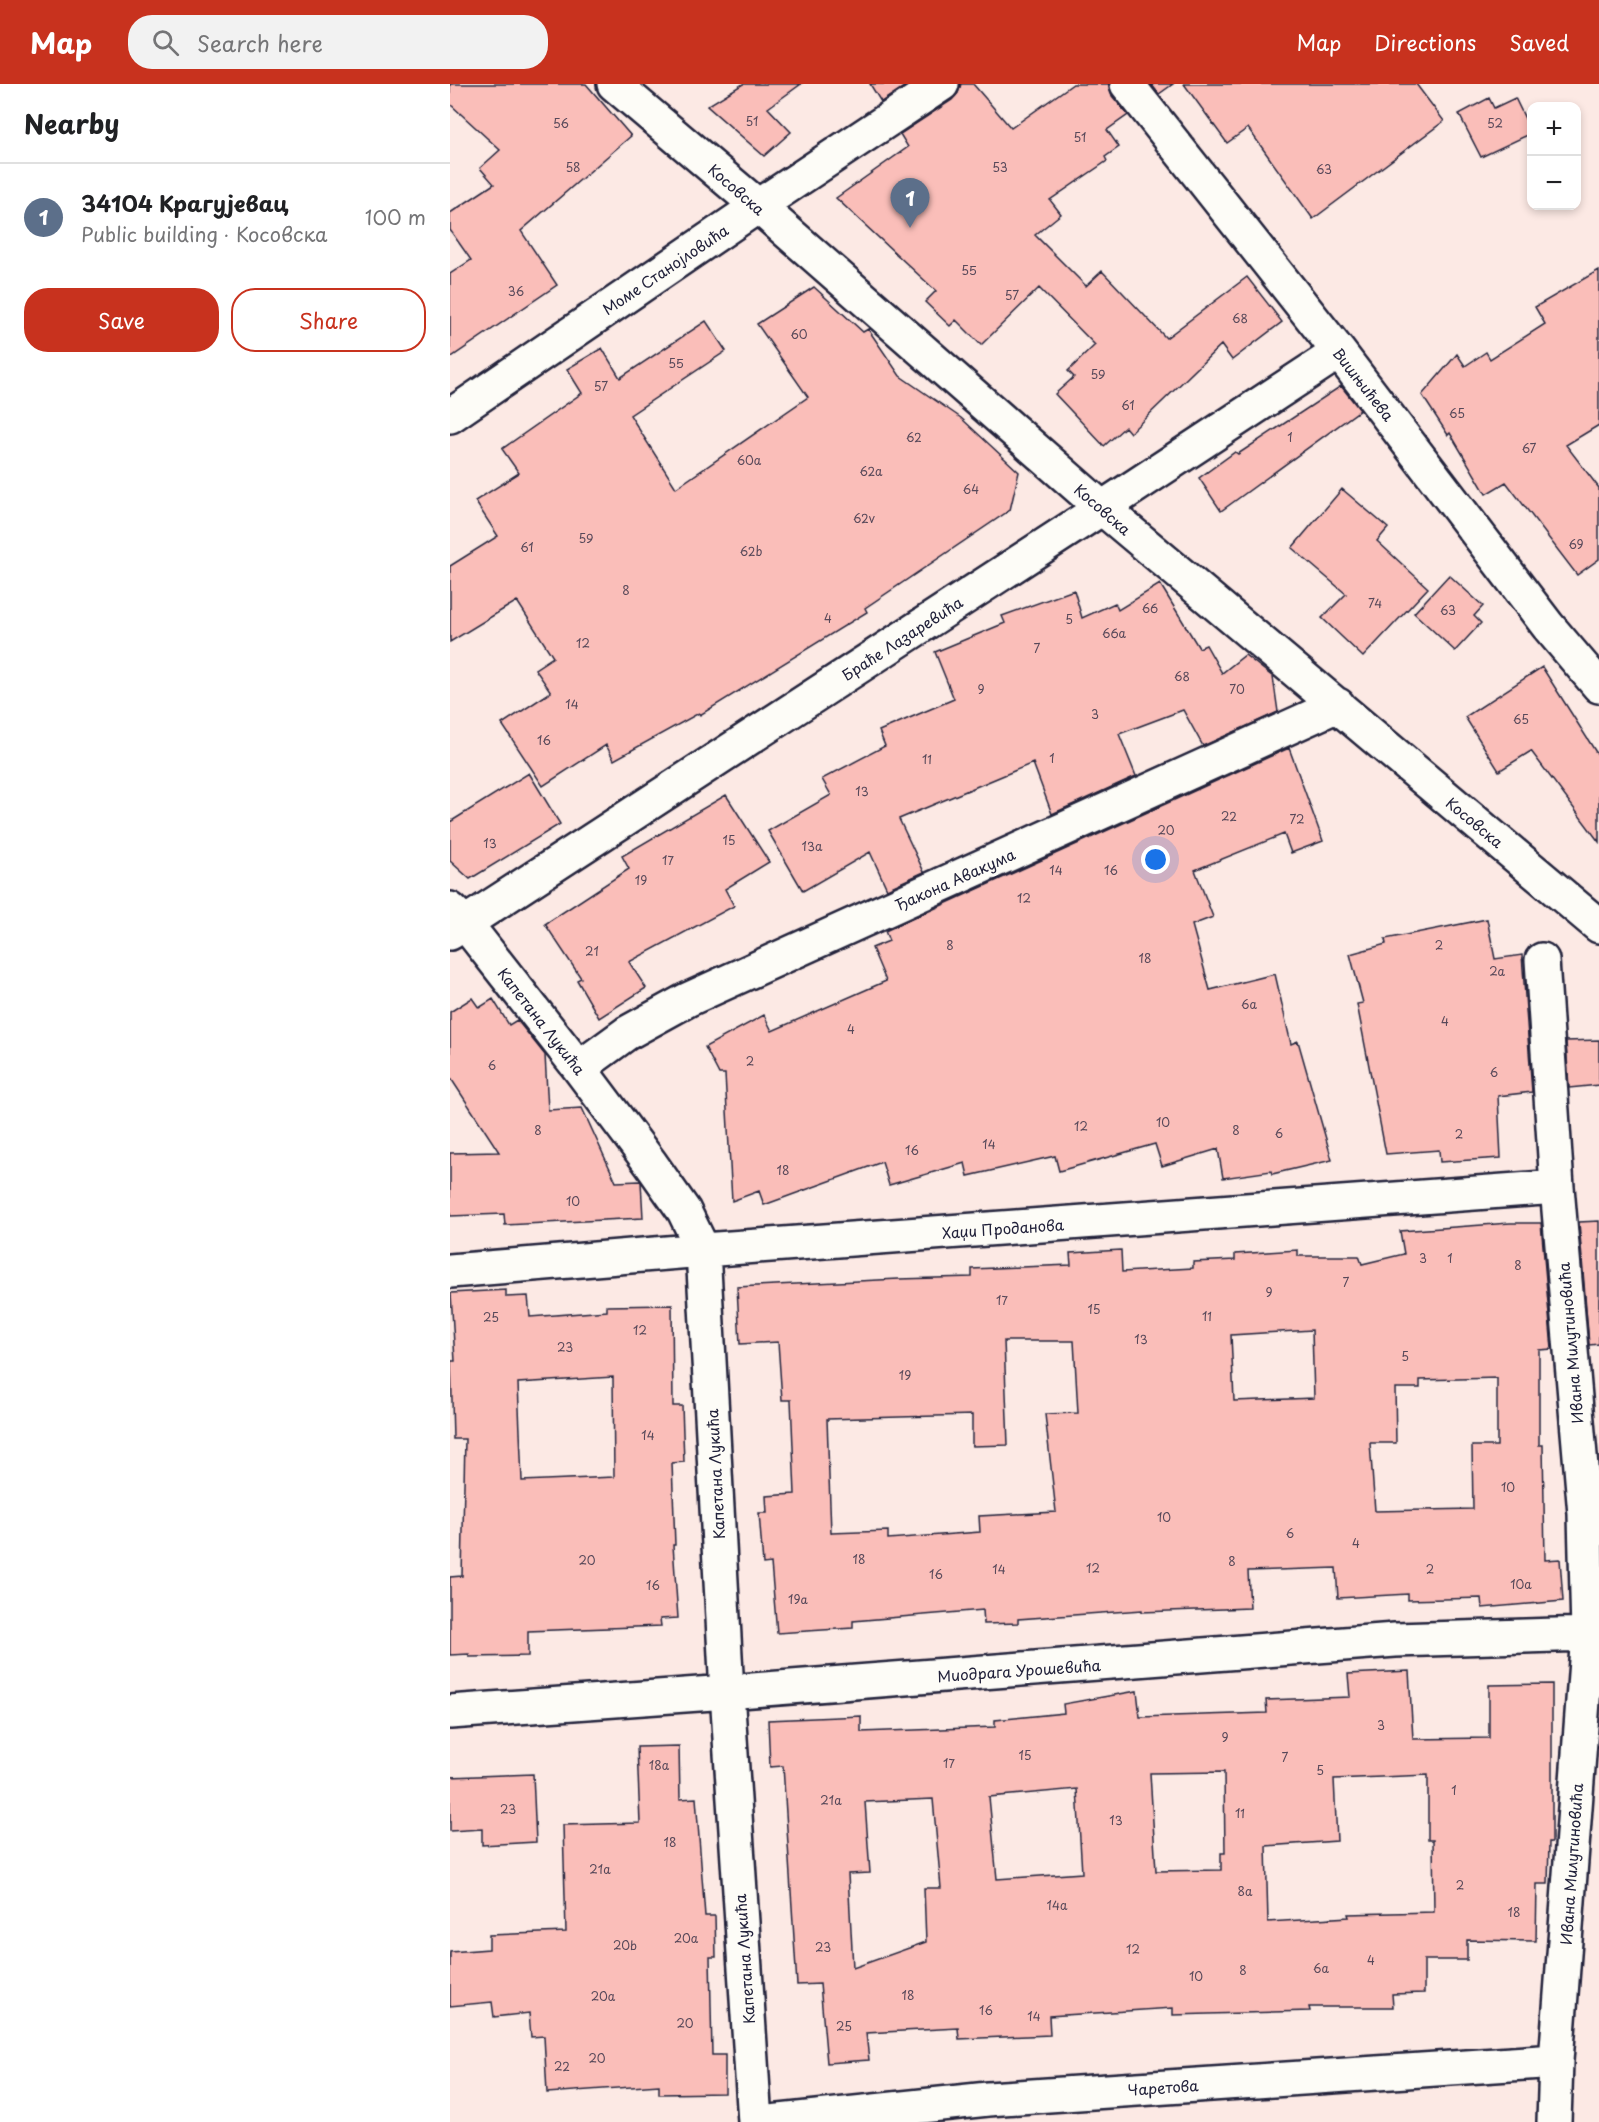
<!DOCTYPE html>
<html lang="en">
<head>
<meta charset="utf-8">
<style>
  body { margin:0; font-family:"Playpen Sans",sans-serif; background:#f2f2f2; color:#202124 }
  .controls { position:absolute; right:18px; top:18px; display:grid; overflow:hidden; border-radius:12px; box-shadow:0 3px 9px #0003 }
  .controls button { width:54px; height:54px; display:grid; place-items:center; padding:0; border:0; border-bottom:2px solid #e0e0e0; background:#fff; color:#202124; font:30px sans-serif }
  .you { position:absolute; left:706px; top:776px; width:21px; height:21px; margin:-15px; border:4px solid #fff; border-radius:50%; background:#1a73e8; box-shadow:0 0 0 9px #1a73e833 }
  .badge { display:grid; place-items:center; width:39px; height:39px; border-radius:50%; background:#c8321e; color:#fff; font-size:20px; font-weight:700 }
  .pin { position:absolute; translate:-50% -50px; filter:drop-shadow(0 2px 3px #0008) }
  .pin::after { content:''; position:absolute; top:32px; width:21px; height:18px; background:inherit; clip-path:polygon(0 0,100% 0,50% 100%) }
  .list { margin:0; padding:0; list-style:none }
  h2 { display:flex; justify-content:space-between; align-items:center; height:78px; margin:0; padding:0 24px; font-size:26px }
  h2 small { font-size:20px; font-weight:400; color:#757577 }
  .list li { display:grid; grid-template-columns:39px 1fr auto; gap:18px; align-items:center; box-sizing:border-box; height:108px; padding:0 24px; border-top:2px solid #e0e0e0 }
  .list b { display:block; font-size:22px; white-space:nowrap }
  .list p { margin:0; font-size:20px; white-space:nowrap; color:#757577 }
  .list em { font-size:20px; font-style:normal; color:#757577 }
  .actions { display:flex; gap:12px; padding:18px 24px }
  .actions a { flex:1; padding:14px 0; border:2px solid #c8321e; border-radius:24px; text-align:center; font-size:21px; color:#c8321e }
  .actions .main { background:#c8321e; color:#fff }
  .icon { flex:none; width:33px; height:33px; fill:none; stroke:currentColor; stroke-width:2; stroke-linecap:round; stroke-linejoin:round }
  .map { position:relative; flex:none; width:1149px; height:2038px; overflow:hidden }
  header { display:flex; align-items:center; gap:36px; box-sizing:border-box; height:84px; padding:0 30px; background:#c8321e; color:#fff }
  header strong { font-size:28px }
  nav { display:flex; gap:33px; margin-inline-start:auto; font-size:21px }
  .search { width:420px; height:54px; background:#f2f2f2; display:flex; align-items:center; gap:15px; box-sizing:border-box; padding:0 21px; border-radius:24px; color:#757577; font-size:22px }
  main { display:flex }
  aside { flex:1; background:#fff }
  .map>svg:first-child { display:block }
  .building { fill:#fabeb9; stroke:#22223b; stroke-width:1.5; fill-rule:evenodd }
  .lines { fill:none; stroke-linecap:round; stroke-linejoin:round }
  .minor-casing { stroke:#22223b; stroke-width:38 }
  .minor { stroke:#fdfcf7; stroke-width:33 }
  .labels { text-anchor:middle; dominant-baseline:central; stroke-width:6; stroke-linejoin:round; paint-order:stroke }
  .number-label { font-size:12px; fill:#58495a }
  .street-label { font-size:15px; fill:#22223b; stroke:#fdfcf7 }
</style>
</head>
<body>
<header>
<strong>Map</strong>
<div class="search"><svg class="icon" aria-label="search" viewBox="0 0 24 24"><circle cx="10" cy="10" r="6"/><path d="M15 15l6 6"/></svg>Search here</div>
<nav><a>Map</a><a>Directions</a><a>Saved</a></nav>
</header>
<main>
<aside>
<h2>Nearby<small></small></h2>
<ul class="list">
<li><span class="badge" style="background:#5c6f8a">1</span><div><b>34104 Крагујевац</b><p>Public building · Косовска</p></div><em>100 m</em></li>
</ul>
<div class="actions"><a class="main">Save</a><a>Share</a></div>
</aside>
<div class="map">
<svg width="1149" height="2038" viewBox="0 0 1149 2038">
  <rect width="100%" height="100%" fill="#fce9e4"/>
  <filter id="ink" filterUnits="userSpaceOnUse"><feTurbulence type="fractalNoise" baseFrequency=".0167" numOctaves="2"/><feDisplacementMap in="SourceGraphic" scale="12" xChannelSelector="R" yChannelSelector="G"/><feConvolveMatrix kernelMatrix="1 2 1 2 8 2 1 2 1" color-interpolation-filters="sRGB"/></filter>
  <g filter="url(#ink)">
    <!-- building -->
    <path class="building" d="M0,0H136L181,52L71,147L107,201L0,274V190L21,176L0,146V129L44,100L30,84L50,66L0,20Z
      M293,0H351L318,24L341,48L314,72L257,22Z
      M420,0H458L431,18Z
      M511,0H523L561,44L623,0H659L662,12L678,31L657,46L669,63L655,73L657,77L600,116L611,130L585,151L636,202L652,187L716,254L797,193L832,238L782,276L771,261L680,349L675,343L654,362L605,310L624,293L618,287L645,261L589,204L531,261L506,236L500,242L475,218L486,207L386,114L458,63L450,50L502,16L508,9Z
      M701,0H723L709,10Z
      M734,0H966L994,37L863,135L798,44L777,59Z
      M1039,14L1044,24L1065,14L1082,49L1031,73L1009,30Z
      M1149,186V341L1116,361L1149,404V475L1127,491L1056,398L1036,410L1000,349L998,351L972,311L1007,270L1015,282L1036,268L1040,275L1095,240L1085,223Z
      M364,203L413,248L418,245L450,292L511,334L569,388L560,426L415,524L417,528L250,631L249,629L164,676L156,661L93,702L52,640L101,608L85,585L103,573L67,517L0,558V482L48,452L25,417L69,389L52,365L132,309L117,285L152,264L170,294L256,237L276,267L180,331L226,404L358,313L307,240Z
      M891,302L910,326L771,427L749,394L785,368L788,370Z
      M892,405L938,444L927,457L978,504L913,573L872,534L896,510L842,464Z
      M999,491L1033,522L1024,532L1031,539L1005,567L964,529Z
      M710,500L749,564L756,561L772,589L795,571L823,593L828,628L753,662L733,626L669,650L686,692L602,730L583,679L449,735L474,788L437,805L420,768L353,807L318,747L381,711L372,695L435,662L429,647L504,615L485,568L555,539L552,532L624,506L632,534L665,519L668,526Z
      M1092,583L1149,673V758L1081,667L1049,687L1015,633Z
      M839,664L873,757L841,769L834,750L745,786L763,833L742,841L760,906L825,890L841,960L848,957L882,1076L822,1090L821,1087L773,1094L768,1065L712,1082L705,1060L609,1087L605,1072L518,1092L515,1079L439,1101L432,1078L314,1121L309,1107L282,1117L275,990H269L255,963L314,931L322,947L436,897L422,864L439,857L435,847Z
      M79,689L110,740L20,795L0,777V738Z
      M276,711L319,778L275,805L284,822L179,878L196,904L149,934L127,896L131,894L95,840L179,785L172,772Z
      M1037,835L1045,875L1072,871L1082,1008L1048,1012L1051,1074L990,1078L989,1066L936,1070L907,920L913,919L900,870L936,860L935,855Z
      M22,914L29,924L43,915L59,941L67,936L95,971L98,1026L132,1024L166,1098L190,1097L191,1098L193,1134L55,1141L54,1130L0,1132V1069L49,1068L0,993V928Z
      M1149,956V1001L1119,1004L1116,957Z
      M1149,1137V1260L1139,1261L1129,1138Z
      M1060,1139H1091L1102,1265L1089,1266V1361H1093L1095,1476L1110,1475L1113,1517L1032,1524L1031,1514L958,1516V1510L888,1514L886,1484L798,1487L800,1524L692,1528V1526L568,1535V1539L534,1540L533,1526L403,1537V1544L327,1549L321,1479L313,1480L309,1429H317L316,1412L345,1410L341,1316H332L328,1258L290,1260L287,1203L449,1195L522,1193V1185L621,1181L620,1169L671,1166L672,1188L743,1184V1178L785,1176V1170L848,1166V1172H909L912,1180L954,1170L950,1147ZM862,1246L864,1314L784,1317L781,1251ZM554,1257H624L628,1329L595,1330L606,1428L529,1432L530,1448L438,1455V1447L381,1449L377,1335L522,1331V1362L558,1361ZM1047,1294V1362H1022L1023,1425L925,1427L920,1359H946L945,1304H970V1296Z
      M56,1206V1213L78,1212L80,1233L157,1227V1222L222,1221L223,1322H232L234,1378L222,1379L225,1461H223L228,1534L210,1535L211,1542L78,1547V1572L19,1573V1570L0,1571V1493L12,1492L15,1355H3L1,1277H5L1,1209ZM163,1293L164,1393L72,1397L68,1299Z
      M959,1587L963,1655L1039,1654V1601L1102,1600V1758H1099L1098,1800H1087L1086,1857L1017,1856V1876H974V1909L942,1910L943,1923H859L860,1927L723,1931V1924L599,1932L600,1951L509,1955L508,1944L416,1949L419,1976L377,1979L370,1900L347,1901L333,1682L320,1683L318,1636L411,1632V1648L545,1643V1636L614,1629L613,1620L687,1607L690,1633L817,1629L816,1616L900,1613L898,1590ZM774,1688L775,1769H771V1786L706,1787L700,1689ZM978,1691V1756H983L984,1828L898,1830L899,1833L818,1838L816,1762L887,1757L884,1695ZM627,1705L632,1789L547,1795L539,1713ZM483,1715L491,1804H474L476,1858L403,1884L398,1790L420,1789L415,1718Z
      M229,1662L230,1715L246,1714L255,1832H265L266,1873H260L262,1971H275V2009L209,2010V2001L97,2009L94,1952L81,1953L79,1929L44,1933L42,1918L0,1922V1868L39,1865V1851L116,1848L113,1741L190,1739L187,1663Z
      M83,1690L86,1758L32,1761V1745L0,1747V1693Z"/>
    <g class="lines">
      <!-- minor casing -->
      <g class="minor-casing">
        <path id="minor" d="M164,0L308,122L652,424L1149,842
          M677,0L889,268L1098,542L1149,602
          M0,332L308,122L492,0
          M0,825L15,839L129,984L201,1080L234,1127L253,1166L277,1608L305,2038
          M0,849L652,424L889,268
          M1092,876L1107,1103L1135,1430L1138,1550L1106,1977L1104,2038
          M129,984L177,949L237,916L888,621
          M0,1187L253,1166L1107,1103
          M0,1628L277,1608L945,1556L1138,1550
          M320,2038L538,2015L1106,1977"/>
      </g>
      <!-- minor -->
      <use href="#minor" class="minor"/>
    </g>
  </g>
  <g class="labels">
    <!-- number labels -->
    <g class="number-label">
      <text x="302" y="37">51</text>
      <text x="111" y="39">56</text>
      <text x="1045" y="39">52</text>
      <text x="630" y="53">51</text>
      <text x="123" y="83">58</text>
      <text x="550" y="83">53</text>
      <text x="874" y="85">63</text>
      <text x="519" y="186">55</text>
      <text x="66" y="207">36</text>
      <text x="562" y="211">57</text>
      <text x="790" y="234">68</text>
      <text x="349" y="250">60</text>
      <text x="226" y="279">55</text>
      <text x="648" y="290">59</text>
      <text x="151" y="302">57</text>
      <text x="678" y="321">61</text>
      <text x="1007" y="329">65</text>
      <text x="464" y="353">62</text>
      <text x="840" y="353">1</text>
      <text x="1079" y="364">67</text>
      <text x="299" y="376">60a</text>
      <text x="421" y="387">62a</text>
      <text x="521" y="405">64</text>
      <text x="414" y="434">62v</text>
      <text x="136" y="454">59</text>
      <text x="1126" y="460">69</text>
      <text x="77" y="463">61</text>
      <text x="301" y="467">62b</text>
      <text x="176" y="506">8</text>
      <text x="925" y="519">74</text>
      <text x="700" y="524">66</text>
      <text x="998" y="526">63</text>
      <text x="378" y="534">4</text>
      <text x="619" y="535">5</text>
      <text x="664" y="549">66a</text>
      <text x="133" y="559">12</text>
      <text x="587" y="564">7</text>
      <text x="732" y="592">68</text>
      <text x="531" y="605">9</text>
      <text x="787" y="605">70</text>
      <text x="122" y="620">14</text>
      <text x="645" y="630">3</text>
      <text x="1071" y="635">65</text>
      <text x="94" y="656">16</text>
      <text x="602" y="674">1</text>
      <text x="477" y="675">11</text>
      <text x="412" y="707">13</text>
      <text x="779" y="732">22</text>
      <text x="847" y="735">72</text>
      <text x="716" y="746">20</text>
      <text x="279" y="756">15</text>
      <text x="40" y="759">13</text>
      <text x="362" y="762">13a</text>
      <text x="218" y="776">17</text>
      <text x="606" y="786">14</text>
      <text x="661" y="786">16</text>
      <text x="191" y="796">19</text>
      <text x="574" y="814">12</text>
      <text x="500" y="861">8</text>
      <text x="989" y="861">2</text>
      <text x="142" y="867">21</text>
      <text x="695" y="874">18</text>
      <text x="1047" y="887">2a</text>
      <text x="799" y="920">6a</text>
      <text x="995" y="937">4</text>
      <text x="401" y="945">4</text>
      <text x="300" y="977">2</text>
      <text x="42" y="981">6</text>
      <text x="1044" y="988">6</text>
      <text x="713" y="1038">10</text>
      <text x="631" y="1042">12</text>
      <text x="88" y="1046">8</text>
      <text x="786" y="1046">8</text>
      <text x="829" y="1049">6</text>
      <text x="1009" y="1050">2</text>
      <text x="539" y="1060">14</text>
      <text x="462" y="1066">16</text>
      <text x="333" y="1086">18</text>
      <text x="123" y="1117">10</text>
      <text x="973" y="1174">3</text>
      <text x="1000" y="1174">1</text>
      <text x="1068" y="1181">8</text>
      <text x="896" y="1198">7</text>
      <text x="819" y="1208">9</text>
      <text x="552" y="1216">17</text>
      <text x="644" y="1225">15</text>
      <text x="757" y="1232">11</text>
      <text x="41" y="1233">25</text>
      <text x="190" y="1246">12</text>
      <text x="691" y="1255">13</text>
      <text x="115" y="1263">23</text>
      <text x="955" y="1272">5</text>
      <text x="455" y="1291">19</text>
      <text x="198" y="1351">14</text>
      <text x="1058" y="1403">10</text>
      <text x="714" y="1433">10</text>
      <text x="840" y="1449">6</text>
      <text x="906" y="1459">4</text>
      <text x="409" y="1475">18</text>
      <text x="137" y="1476">20</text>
      <text x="782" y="1477">8</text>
      <text x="643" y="1484">12</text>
      <text x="549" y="1485">14</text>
      <text x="980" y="1485">2</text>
      <text x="486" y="1490">16</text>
      <text x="1071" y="1500">10a</text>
      <text x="203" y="1501">16</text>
      <text x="348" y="1515">19a</text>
      <text x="931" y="1641">3</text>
      <text x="775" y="1653">9</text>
      <text x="575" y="1671">15</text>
      <text x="835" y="1673">7</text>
      <text x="499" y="1679">17</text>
      <text x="209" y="1681">18a</text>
      <text x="870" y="1686">5</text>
      <text x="1004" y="1706">1</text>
      <text x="381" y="1716">21a</text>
      <text x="58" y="1725">23</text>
      <text x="790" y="1729">11</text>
      <text x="666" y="1736">13</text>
      <text x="220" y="1758">18</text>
      <text x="150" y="1785">21a</text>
      <text x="1010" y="1801">2</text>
      <text x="795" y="1807">8a</text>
      <text x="607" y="1821">14a</text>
      <text x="1064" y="1828">18</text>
      <text x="236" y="1854">20a</text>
      <text x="175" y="1861">20b</text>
      <text x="373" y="1863">23</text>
      <text x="683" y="1865">12</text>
      <text x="921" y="1876">4</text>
      <text x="871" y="1884">6a</text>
      <text x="793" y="1886">8</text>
      <text x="746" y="1892">10</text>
      <text x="458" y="1911">18</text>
      <text x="153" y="1912">20a</text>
      <text x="536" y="1926">16</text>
      <text x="584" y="1932">14</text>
      <text x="235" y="1939">20</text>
      <text x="394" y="1942">25</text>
      <text x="147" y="1974">20</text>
      <text x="112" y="1982">22</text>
    </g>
    <!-- street labels -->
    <g class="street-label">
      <text transform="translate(287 105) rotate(41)">Косовска</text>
      <text transform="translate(215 185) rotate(-34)">Моме Станојловића</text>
      <text transform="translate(914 300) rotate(52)">Вишњићева</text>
      <text transform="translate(653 425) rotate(41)">Косовска</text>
      <text transform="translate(452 554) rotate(-33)">Браће Лазаревића</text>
      <text transform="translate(1025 738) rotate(40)">Косовска</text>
      <text transform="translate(505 795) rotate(-24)">Ђакона Авакума</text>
      <text transform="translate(92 937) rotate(52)">Капетана Лукића</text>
      <text transform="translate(553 1144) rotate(-4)">Хаџи Проданова</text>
      <text transform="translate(1120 1259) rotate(-95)">Ивана Милутиновића</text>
      <text transform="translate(265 1390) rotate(-93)">Капетана Лукића</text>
      <text transform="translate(569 1586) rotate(-4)">Миодрага Урошевића</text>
      <text transform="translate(1121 1780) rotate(-86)">Ивана Милутиновића</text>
      <text transform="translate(294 1875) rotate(-94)">Капетана Лукића</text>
      <text transform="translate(713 2003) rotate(-4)">Чаретова</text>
    </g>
  </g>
</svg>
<div class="controls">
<button>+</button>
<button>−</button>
</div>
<div class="you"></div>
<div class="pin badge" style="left:460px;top:144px;background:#5c6f8a">1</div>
</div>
</main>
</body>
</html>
